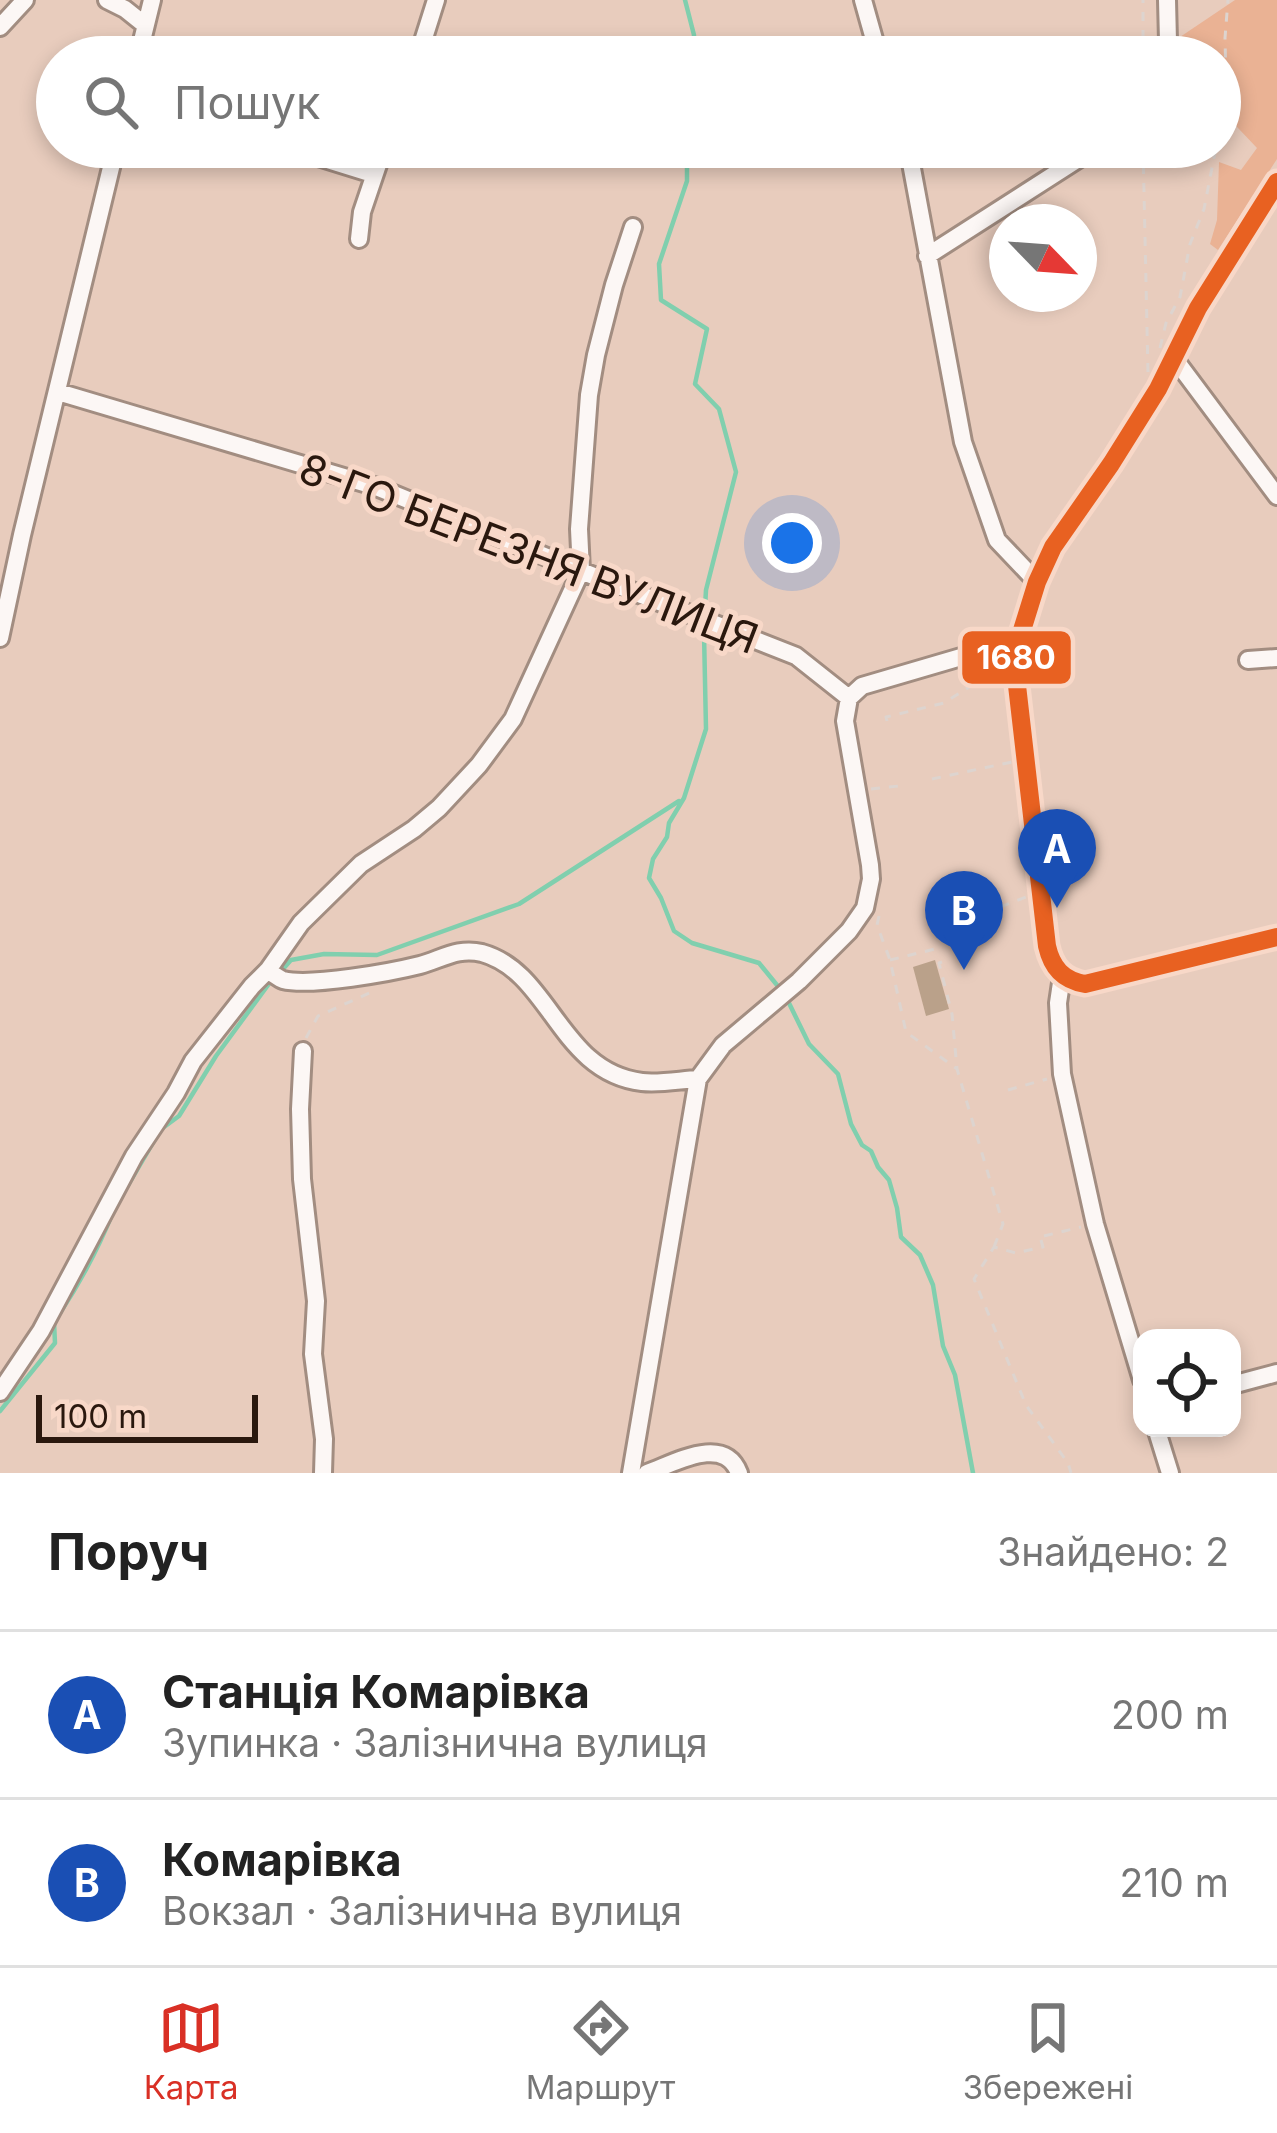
<!DOCTYPE html>
<html lang="uk">
<head>
<meta charset="utf-8">
<style>
  body { margin:0; font-family:Inter,sans-serif; background:#f2f2f2; color:#222 }
  .controls { position:absolute; right:36px; bottom:36px; display:grid; overflow:hidden; border-radius:24px; box-shadow:0 6px 18px #0003 }
  .controls button { width:108px; height:108px; display:grid; place-items:center; padding:0; border:0; border-bottom:3px solid #e0e0e0; background:#fff; color:#222; font:60px sans-serif }
  .compass { position:absolute; left:989px; top:204px; width:108px; height:108px; border-radius:50%; background:#fff; box-shadow:0 6px 18px #0003; rotate:115deg }
  .scale { position:absolute; left:36px; bottom:30px; width:222px; box-sizing:border-box; padding-left:12px; border:6px solid #2a180e; border-top:0; font-size:33px; line-height:42px; white-space:nowrap; color:#2a180e; -webkit-text-stroke:9px #f8d8c8; paint-order:stroke }
  .you { position:absolute; left:792px; top:543px; width:42px; height:42px; margin:-30px; border:9px solid #fff; border-radius:50%; background:#1a73e8; box-shadow:0 0 0 18px #1a73e833 }
  .badge { display:grid; place-items:center; width:78px; height:78px; border-radius:50%; background:#d93025; color:#fff; font-size:39px; font-weight:700 }
  .pin { position:absolute; translate:-50% -99px; filter:drop-shadow(0 3px 6px #0008) }
  .pin::after { content:''; position:absolute; top:63px; width:42px; height:36px; background:inherit; clip-path:polygon(0 0,100% 0,50% 100%) }
  .list { margin:0; padding:0; list-style:none }
  h2 { display:flex; justify-content:space-between; align-items:center; height:156px; margin:0; padding:0 48px; font-size:51px }
  h2 small { font-size:39px; font-weight:400; color:#767676 }
  .list li { display:grid; grid-template-columns:78px 1fr auto; gap:36px; align-items:center; box-sizing:border-box; height:168px; padding:0 48px; border-top:3px solid #e0e0e0 }
  .list b { display:block; font-size:45px; white-space:nowrap }
  .list p { margin:0; font-size:39px; white-space:nowrap; color:#767676 }
  .list em { font-size:39px; font-style:normal; color:#767676 }
  .icon { flex:none; width:66px; height:66px; fill:none; stroke:currentColor; stroke-width:2; stroke-linecap:round; stroke-linejoin:round }
  .map { position:relative; flex:none; width:1277px; height:1473px; overflow:hidden }
  .search { position:absolute; background:#fff; box-shadow:0 6px 18px #0003; left:36px; right:36px; top:36px; height:132px; display:flex; align-items:center; gap:30px; box-sizing:border-box; padding:0 42px; border-radius:66px; color:#767676; font-size:45px }
  .sheet { height:492px; background:#fff }
  nav { display:flex; justify-content:space-around; align-items:center; box-sizing:border-box; height:168px; border-top:3px solid #e0e0e0; background:#fff; font-size:33px; color:#767676 }
  nav a { display:grid; justify-items:center; gap:6px }
  nav .on { color:#d93025 }
  .map>svg:first-child { display:block }
  .green { fill:#eab294 }
  .lines { fill:none; stroke-linecap:round; stroke-linejoin:round }
  .stream { stroke:#80cfae; stroke-width:4.5 }
  .building { fill:#baa18a }
  .minor-casing { stroke:#a28d81; stroke-width:22 }
  .path { stroke:#ddd4cf; stroke-width:3; stroke-dasharray:9 9; stroke-linecap:butt }
  .minor { stroke:#fcf7f5; stroke-width:16 }
  .bus-1-casing { stroke:#f8d8c8; stroke-width:27 }
  .bus-1 { stroke:#e86121; stroke-width:18 }
  .labels { text-anchor:middle; dominant-baseline:central; stroke-width:10; stroke-linejoin:round; paint-order:stroke }
  .street-label { font-size:42px; fill:#2a180e; stroke:#f8d8c8 }
  .line-badge { stroke:#f8d8c8; stroke-width:4.5 }
  .badge-label { font-size:33px; text-anchor:middle; font-weight:bold; fill:#fff }
</style>
</head>
<body>
<div class="map">
<svg width="1277" height="1473" viewBox="0 0 1277 1473">
  <rect width="100%" height="100%" fill="#e8ccbd"/>
  <!-- green -->
  <path class="green" d="M1235,0H1277V159L1218,250L1210,244L1217,220L1219,162L1241,170L1257,148L1220,109V57H1178L1180,37Z"/>
  <g class="lines">
    <!-- stream -->
    <path class="stream" d="M685,0L694,35L692,57
      M687,147V181L659,264L661,300L707,329L695,384L719,409L736,472L706,590L705,607
      M704,633L706,729L684,798L669,823L667,837L653,859L649,878L661,898L674,931L692,943L759,963L781,990
      M283,969L291,960L324,954L377,955L519,904L679,801
      M787,999L809,1044L838,1074L851,1124L862,1145L871,1151L878,1167L889,1180L897,1208L901,1237L920,1255L933,1285L943,1346L955,1375L973,1473
      M160,1130L179,1116L216,1056L271,981
      M121,1197L155,1139
      M60,1313C81,1281 99,1247 113,1212
      M0,1411L55,1343L54,1322"/>
  </g>
  <!-- building -->
  <path class="building" d="M935,960L949,1009L926,1016L913,967Z"/>
  <g class="lines">
    <!-- minor casing -->
    <g class="minor-casing">
      <path id="minor" d="M107,0L125,9L145,25
        M863,0L879,57
        M0,27L25,0
        M138,57L152,0
        M418,57L436,0
        M1161,57L1168,41L1167,0
        M286,147L373,174
        M908,147L963,442L997,540L1037,582
        M1277,182L1198,308L1158,389L1111,464L1053,547L1037,582L1019,640L1015,668L1047,946C1051,968 1062,981 1085,984L1277,937
        M359,239L362,212L384,147
        M927,256L1097,147
        M1174,358L1277,496
        M58,392L374,486L581,571L796,656L849,698
        M0,638L22,535L116,147
        M1248,660L1277,658
        M268,970C270,972 280,979 283,980C311,987 392,972 420,965C442,959 458,947 482,953C551,972 559,1072 642,1082C660,1084 680,1080 698,1079
        M1062,976L1058,1003L1062,1074L1095,1224L1142,1380
        M303,1051L300,1109L302,1179L316,1301L313,1354L324,1439L323,1473
        M1232,1385L1277,1373
        M0,1392L41,1331L134,1156L176,1093L193,1061L252,986L268,970L301,923L361,864L414,829L439,808L479,765L513,719L581,571L579,529L589,395L596,355L614,285L633,227
        M1156,1428L1170,1473
        M631,1473L698,1079L723,1045L799,981L849,931L865,908L871,879L870,865L845,721L849,698L862,686L1019,640
        M647,1473C675,1463 724,1434 739,1473"/>
    </g>
    <!-- path -->
    <path class="path" d="M1143,57V0
      M1220,111L1226,80L1225,38L1228,0
      M1143,147L1148,373
      M1160,348L1166,323L1180,297L1190,244L1204,209L1216,147
      M887,721L886,717L944,703L980,680L997,674
      M932,779L1012,762
      M871,789L899,786
      M879,916L877,925L890,960L906,1032L957,1069
      M967,920L1026,897
      M890,960L939,948
      M942,962L939,963L952,1014L957,1069L1003,1224L994,1247
      M306,1038L318,1016L374,991
      M1008,1090L1047,1079
      M1044,1236L1081,1227
      M1041,1240L1043,1247L1016,1253L994,1247L974,1279L1026,1405L1068,1463L1071,1473"/>
    <!-- minor -->
    <use href="#minor" class="minor"/>
    <!-- bus-1 casing -->
    <g class="bus-1-casing">
      <path id="bus-1" d="M1277,182L1198,308L1158,389L1111,464L1053,547L1037,582L1019,640L1015,668L1047,946C1052,968 1063,980 1085,984L1277,937"/>
    </g>
    <!-- bus-1 -->
    <use href="#bus-1" class="bus-1"/>
  </g>
  <g class="labels">
    <!-- street labels -->
    <g class="street-label">
      <text transform="translate(529 553) rotate(21)">8-ГО БЕРЕЗНЯ ВУЛИЦЯ</text>
    </g>
  </g>
  <rect class="line-badge" x="960" y="629" width="113" height="57" rx="12" fill="#e86121"/>
  <g class="badge-label">
    <text x="1016" y="669">1680</text>
  </g>
</svg>
<div class="controls">
<button><svg class="icon" aria-label="locate" viewBox="0 0 24 24"><circle cx="12" cy="12" r="6"/><path d="M12 2v4M12 18v4M2 12h4M18 12h4"/></svg></button>
</div>
<svg class="compass" viewBox="-18 -18 36 36"><path d="M0-13l5 13h-10z" fill="#e53935"/><path d="M0 13l5-13h-10z" fill="#767676"/></svg>
<div class="scale">100 m</div>
<div class="you"></div>
<div class="pin badge" style="left:1057px;top:908px;background:#1a4fb4">A</div>
<div class="pin badge" style="left:964px;top:970px;background:#1a4fb4">B</div>
<div class="search"><svg class="icon" aria-label="search" viewBox="0 0 24 24"><circle cx="10" cy="10" r="6"/><path d="M15 15l6 6"/></svg>Пошук</div>
</div>
<section class="sheet">
<h2>Поруч<small>Знайдено: 2</small></h2>
<ul class="list">
<li><span class="badge" style="background:#1a4fb4">A</span><div><b>Станція Комарівка</b><p>Зупинка · Залізнична вулиця</p></div><em>200 m</em></li>
<li><span class="badge" style="background:#1a4fb4">B</span><div><b>Комарівка</b><p>Вокзал · Залізнична вулиця</p></div><em>210 m</em></li>
</ul>
</section>
<nav>
<a class="on"><svg class="icon" aria-label="map" viewBox="0 0 24 24"><path d="M3 6l6-2 6 2 6-2v14l-6 2-6-2-6 2zM9 4v14M15 6v14"/></svg>Карта</a>
<a><svg class="icon" aria-label="directions" viewBox="0 0 24 24"><path d="M12 3l9 9-9 9-9-9zM9 14v-3h6M13 9l2 2-2 2"/></svg>Маршрут</a>
<a><svg class="icon" aria-label="saved" viewBox="0 0 24 24"><path d="M7 4h10v16l-5-4-5 4z"/></svg>Збережені</a>
</nav>
</body>
</html>
